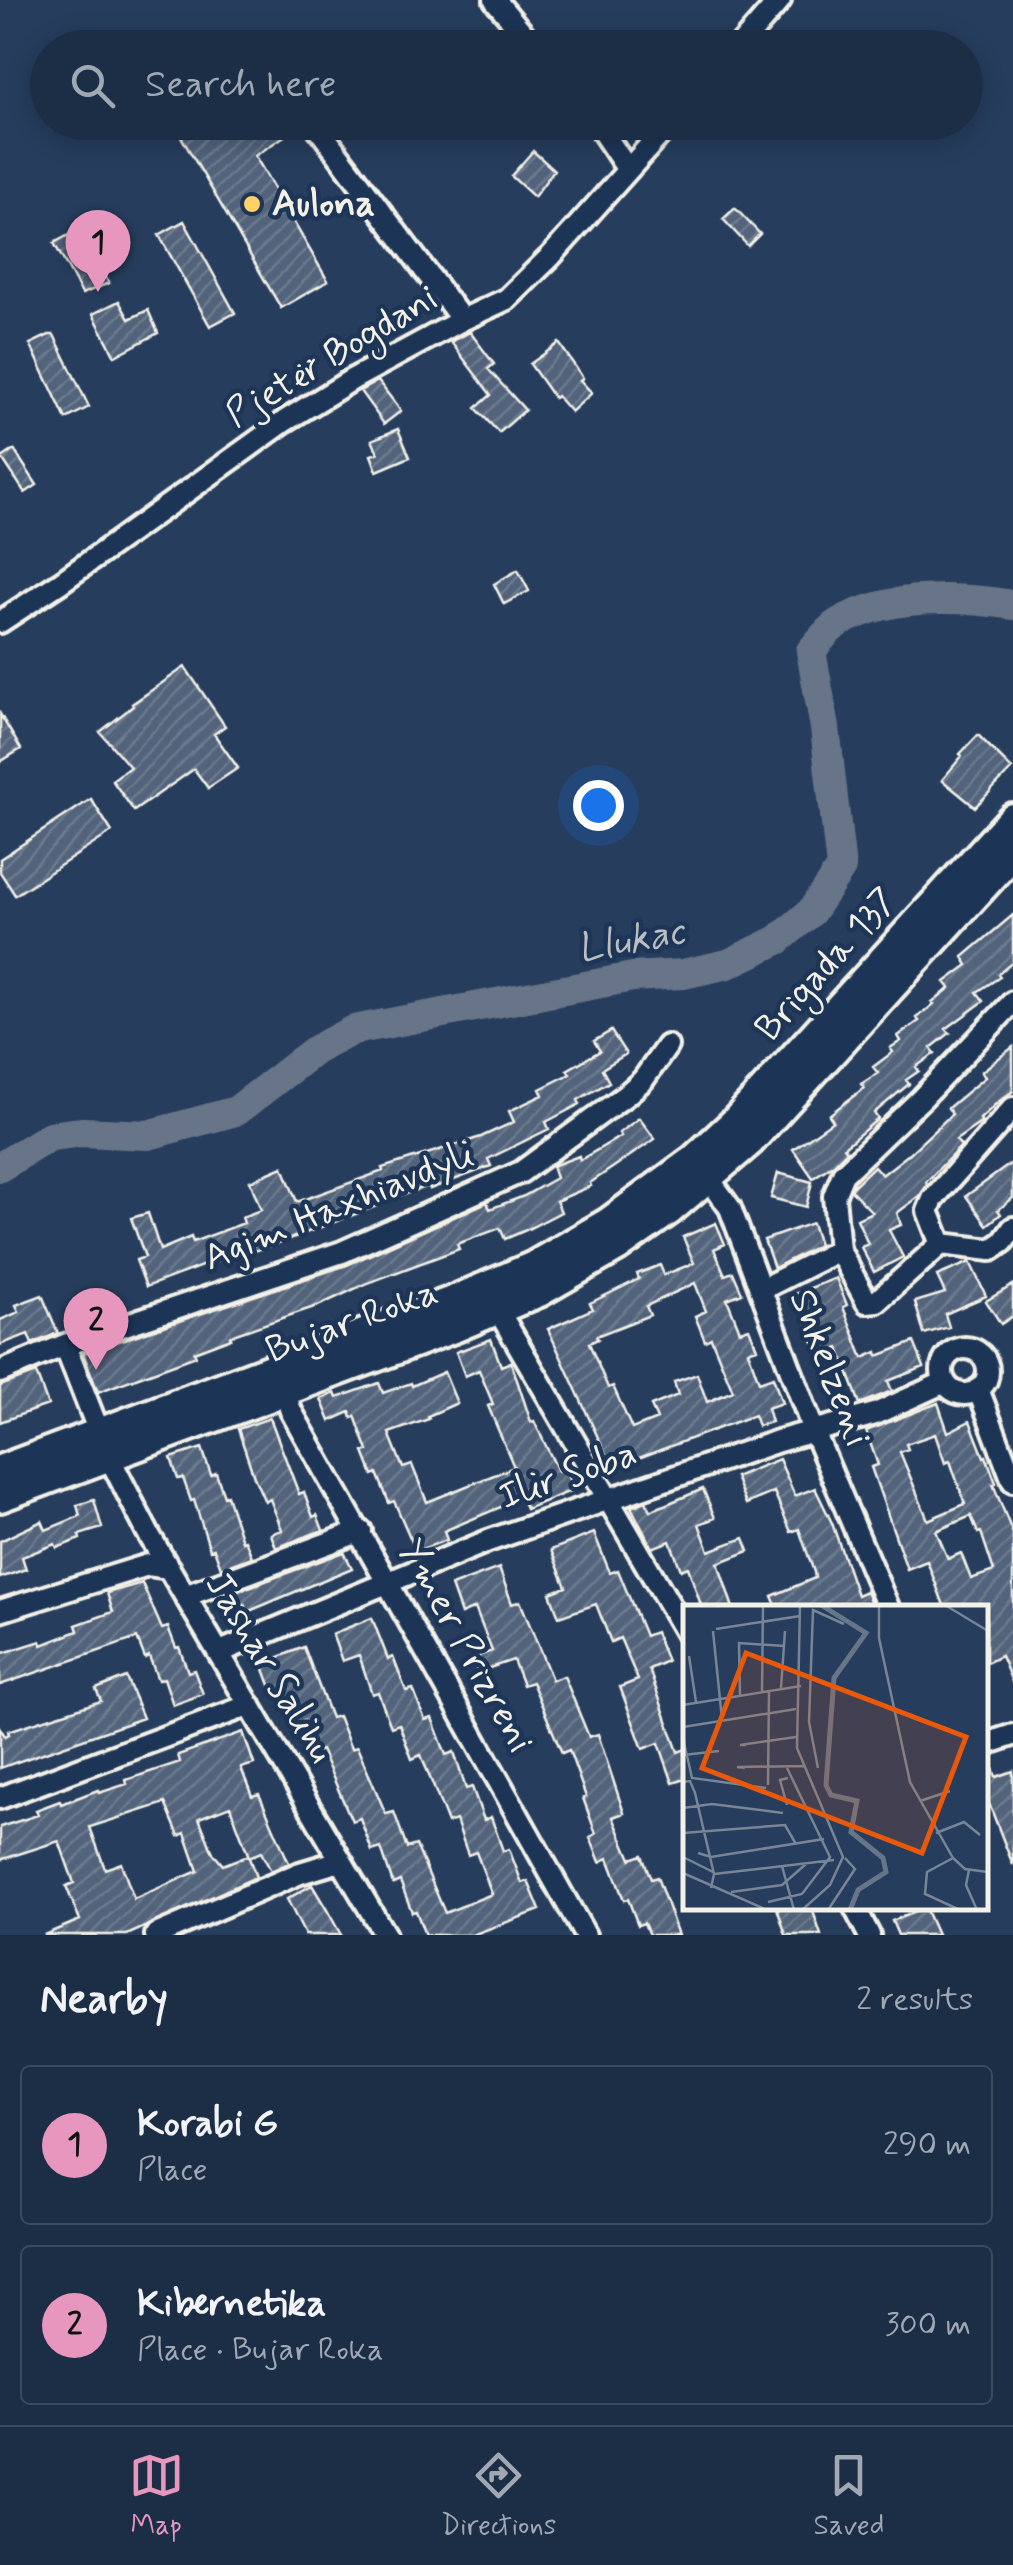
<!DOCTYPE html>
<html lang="en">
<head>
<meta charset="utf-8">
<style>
  body { margin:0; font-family:Mynerve,sans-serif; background:#25364d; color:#f1f3f6 }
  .you { position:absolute; left:598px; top:805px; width:35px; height:35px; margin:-25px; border:8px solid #fff; border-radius:50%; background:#1a73e8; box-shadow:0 0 0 15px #1a73e833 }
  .badge { display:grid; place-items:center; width:65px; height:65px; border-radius:50%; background:#e797bd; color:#111; font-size:32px; font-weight:700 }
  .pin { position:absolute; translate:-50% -82px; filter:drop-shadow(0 2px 5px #0008) }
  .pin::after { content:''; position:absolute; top:52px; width:35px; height:30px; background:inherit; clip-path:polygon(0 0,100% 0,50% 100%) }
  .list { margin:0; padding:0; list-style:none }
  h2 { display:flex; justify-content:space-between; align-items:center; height:130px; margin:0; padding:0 40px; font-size:42px }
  h2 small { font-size:32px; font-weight:400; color:#a0a8b3 }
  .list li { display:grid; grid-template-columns:65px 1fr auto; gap:30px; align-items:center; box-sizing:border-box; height:160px; margin:0 20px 20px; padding:0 20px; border:2px solid #3a4a5f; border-radius:10px }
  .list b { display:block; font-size:38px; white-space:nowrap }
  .list p { margin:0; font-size:32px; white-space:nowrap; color:#a0a8b3 }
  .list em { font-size:32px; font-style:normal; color:#a0a8b3 }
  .icon { flex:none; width:55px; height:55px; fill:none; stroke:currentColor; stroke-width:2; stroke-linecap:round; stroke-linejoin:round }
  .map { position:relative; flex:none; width:1013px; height:1935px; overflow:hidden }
  .search { position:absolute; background:#1c2e46; box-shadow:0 5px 25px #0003; left:30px; right:30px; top:30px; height:110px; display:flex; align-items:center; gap:25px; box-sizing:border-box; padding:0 35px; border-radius:55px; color:#a0a8b3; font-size:38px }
  .sheet { height:490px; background:#1c2e46 }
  nav { display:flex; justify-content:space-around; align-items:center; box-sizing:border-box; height:140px; border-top:2px solid #3a4a5f; background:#1c2e46; font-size:28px; color:#a0a8b3 }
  nav a { display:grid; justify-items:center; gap:5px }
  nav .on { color:#e797bd }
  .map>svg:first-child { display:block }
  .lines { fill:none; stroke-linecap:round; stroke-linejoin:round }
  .river { stroke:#677588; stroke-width:30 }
  .building { fill:url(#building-hatch); stroke:#f4f1e8; stroke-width:2.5; fill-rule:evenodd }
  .street-casing { stroke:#f4f1e8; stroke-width:28 }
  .primary-casing { stroke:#f4f1e8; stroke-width:38 }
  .street { stroke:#1d3557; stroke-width:20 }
  .primary { stroke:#1d3557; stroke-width:30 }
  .poi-dot { fill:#ffd166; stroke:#1d3557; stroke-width:4 }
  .labels { text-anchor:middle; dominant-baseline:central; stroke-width:9; stroke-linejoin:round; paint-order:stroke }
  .poi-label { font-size:38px; font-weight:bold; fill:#f4f1e8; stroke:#1d3557; text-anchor:start }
  .street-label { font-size:38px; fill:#f4f1e8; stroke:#1d3557 }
  .water-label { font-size:40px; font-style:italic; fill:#bcbfc2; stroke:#1d3557 }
  .inset-river { fill:none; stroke:#677588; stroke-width:5 }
  .inset-road { fill:none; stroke:#788595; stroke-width:2.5 }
  .view { fill:#e8590c; fill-opacity:0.15; stroke:#e8590c; stroke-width:5 }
  .inset-edge { fill:none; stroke:#f4f1e8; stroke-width:5 }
</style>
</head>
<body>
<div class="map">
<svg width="1013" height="1935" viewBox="0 0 1013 1935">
  <defs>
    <pattern id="building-hatch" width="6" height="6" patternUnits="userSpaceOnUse" patternTransform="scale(2.5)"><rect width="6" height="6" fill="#52647b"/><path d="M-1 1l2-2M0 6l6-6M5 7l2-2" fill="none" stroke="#6c7b8e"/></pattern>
  </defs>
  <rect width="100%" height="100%" fill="#263d5d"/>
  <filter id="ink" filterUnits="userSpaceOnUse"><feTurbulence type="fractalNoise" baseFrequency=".01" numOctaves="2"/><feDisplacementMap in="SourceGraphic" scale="20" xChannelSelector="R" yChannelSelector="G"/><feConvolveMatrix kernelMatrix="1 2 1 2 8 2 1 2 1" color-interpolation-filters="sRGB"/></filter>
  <g filter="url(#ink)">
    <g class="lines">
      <!-- river -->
      <path class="river" d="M0,1167L50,1136L83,1132L148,1135L236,1111L315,1050L353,1030L633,977L683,974L728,964L778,940L811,912L841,868L825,728L811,651C819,642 828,629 838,623C889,594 957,596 1013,605"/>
    </g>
    <!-- building -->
    <path class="building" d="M186,122H305L255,156L328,281L281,308L176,128Z
      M533,151L554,170L534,197L511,176Z
      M735,208L760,234L748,246L723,219Z
      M184,221L235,313L210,326L159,235Z
      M80,229L109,283L82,294L54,243Z
      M119,301L129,319L148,310L158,333L115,356L93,314Z
      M470,332L494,364L488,369L525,410L499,433L476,408L491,395L451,342Z
      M49,335H54L89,407L66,419L30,344Z
      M559,343L583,378L580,380L592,393L571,412L557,396L554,398L530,364Z
      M378,381L401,411L384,424L360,391Z
      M398,429L410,457L377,471L371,455L378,453L372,440Z
      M14,450L37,485L25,493L2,458Z
      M518,570L529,591L504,604L494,584Z
      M185,667L225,726L214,734L238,768L208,788L194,769L134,811L112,780L130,767L100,732L133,706L132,704Z
      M0,714L21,749L0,762Z
      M978,735L1012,769L975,807L942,780L962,756L960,754Z
      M91,799L112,832L15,895L0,872V859Z
      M1013,915V962L998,974L1000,977L977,992L984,1001L946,1029L950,1033L931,1048L935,1053L916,1067L919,1071L906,1080L909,1084L874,1113L878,1119L844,1147L847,1151L834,1164L813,1178L793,1149L833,1121L829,1115L864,1088L861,1084L878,1073L873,1067L893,1052L890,1048L901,1041L898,1036L919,1021L917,1018L934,1004L932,1002L950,988L945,982L968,965L963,957Z
      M611,1031L626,1054L602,1069L609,1082L578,1100L580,1104L546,1122L549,1129L488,1159L491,1166L430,1189L429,1186L381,1201L382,1204L287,1240L254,1251L252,1247L146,1287L136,1260L145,1257L131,1218L148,1213L160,1250L191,1237L193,1242L244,1223L242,1217L261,1210L250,1181L283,1167L297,1202L383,1171L382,1168L481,1137L514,1122L509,1111L543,1095L540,1089L570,1074L567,1070L600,1051L594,1041Z
      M1013,1047V1091L997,1103L980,1119L982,1122L956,1140L961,1146L926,1182L927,1185L920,1196L897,1213L901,1225L889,1230L903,1257L874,1272L861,1247L868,1244L857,1219L872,1212L851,1190L853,1186L874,1166L882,1175L909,1154L952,1114L948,1108L985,1077L981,1072Z
      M639,1118L655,1139L590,1183L591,1186L556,1201L561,1212L526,1230L505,1239L500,1228L457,1244L459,1249L365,1284L320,1305L230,1336L231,1338L194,1352L196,1356L98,1392L83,1353L347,1265L487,1202L490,1209L524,1196L556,1178L552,1166L579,1156L580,1160L621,1136L619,1133Z
      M1013,1162V1198L998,1210L1001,1214L987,1225L966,1196Z
      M778,1173L812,1182L806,1207L771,1198Z
      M716,1223L725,1244L714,1249L725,1275L733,1272L742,1293L727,1299L740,1331L749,1328L757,1348L748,1351L759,1382L773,1377L782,1403L767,1408L771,1422L758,1426L754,1415L612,1468L548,1329L593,1309L590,1303L639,1279L637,1274L660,1265L664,1275L694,1263L683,1237ZM695,1283L706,1311L695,1316L705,1341L711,1338L733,1391L707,1402L697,1374L674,1382L678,1395L651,1406L657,1419L632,1429L613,1386L608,1388L589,1343L598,1339L596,1336L650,1315L646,1306Z
      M812,1223L819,1245L774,1268L764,1240Z
      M970,1262L986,1296L945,1314L949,1327L924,1334L915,1302L945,1293L937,1276Z
      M836,1278L847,1305L843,1307L863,1358L877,1352L878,1356L914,1342L924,1367L888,1381L892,1391L860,1404L839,1348L818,1356L797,1293Z
      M1013,1285V1316L1001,1324L986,1301Z
      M42,1295L58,1333L32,1344L28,1334L0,1345V1320L19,1312L16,1305Z
      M491,1339L501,1366L511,1362L531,1422L534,1421L558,1471L565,1468L573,1490L526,1509L522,1498L444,1531L447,1540L416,1551L394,1501L389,1503L377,1473L373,1475L364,1452L368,1451L355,1416L352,1418L350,1412L330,1421L321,1399L335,1393L337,1398L379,1383L383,1393L411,1383L412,1386L444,1372L457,1403L428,1416L429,1419L389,1433L403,1468L412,1465L427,1502L514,1467L488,1406L493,1404L479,1370L465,1376L456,1352Z
      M36,1373L48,1405L0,1422V1386Z
      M938,1403L948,1432L970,1421L984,1457L986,1456L996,1483L993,1484L1013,1534V1684L1001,1656L986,1663V1608H945L927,1561L907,1569L871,1467L878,1465L866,1431ZM935,1434L945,1463L950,1461L965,1504L928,1520L900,1452L908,1449L906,1444ZM971,1516L978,1533L981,1532L994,1571L971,1579L961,1553L948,1559L936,1531Z
      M270,1418L299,1494L304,1492L313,1517L317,1515L323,1530L276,1548L271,1534L282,1530L270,1499L265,1502L254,1477L238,1429Z
      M202,1448L211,1475L216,1473L224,1496L227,1495L242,1541L245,1540L252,1557L221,1568L214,1549L210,1550L194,1500L191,1501L183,1478L178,1479L171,1458Z
      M779,1459L795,1496L815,1488L832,1523L857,1595L866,1591L873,1608H777L772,1596L815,1578L814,1572L799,1529L791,1532L774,1492L746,1504L735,1477Z
      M703,1489L715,1518L699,1524L709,1551L744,1538L749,1551L718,1563L733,1608H702L688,1567L681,1570L670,1541L652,1548L631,1507L646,1501L650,1511Z
      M94,1500L102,1528L79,1535L80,1539L57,1548L55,1544L22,1557L26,1569L0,1578V1541L42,1521L46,1530L80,1516L77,1505Z
      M594,1533L610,1573L618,1570L645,1636L655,1632L667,1661L649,1669L678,1752L686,1749V1779L673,1783L659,1743L643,1749L620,1687L638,1680L620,1638L611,1642L596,1604L559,1617L550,1593L566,1587L551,1550Z
      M344,1552L352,1568L247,1612L244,1604L231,1610L225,1596Z
      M499,1568L512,1604L520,1601L552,1680L564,1676L589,1737L598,1734L624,1813L613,1817L631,1859L642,1855L651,1879L657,1877L678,1935H649L644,1923L638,1925L628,1899L624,1900L608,1858L600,1862L590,1837L596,1834L583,1798L586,1797L569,1750L562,1753L532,1682L523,1685L513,1660L478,1672L473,1658L492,1651L475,1608L461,1614L451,1586Z
      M142,1583L162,1629L168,1627L176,1648L179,1647L188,1672L194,1670L203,1694L173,1705L164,1678L158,1680L149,1656L145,1658L137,1638L0,1685V1654L41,1641L42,1645L78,1631L76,1625L113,1612L107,1593Z
      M372,1618L388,1659L393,1657L406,1691L413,1689L425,1720L432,1718L446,1755L454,1752L466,1789L472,1787L484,1820L491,1817L503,1851L509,1849L522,1883L528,1881L540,1910L472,1935H425L416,1911L412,1912L400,1881L393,1884L381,1848L372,1851L360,1818L352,1821L321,1750L316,1752L304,1721L295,1724L284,1689L273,1693L262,1664L304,1647L331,1718L338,1716L351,1749L357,1747L386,1814L394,1812L407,1848L416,1845L445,1913L492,1894L476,1852L468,1855L456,1820L448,1823L421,1755L412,1759L399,1724L391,1727L378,1692L372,1694L359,1655L342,1661L332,1634Z
      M126,1677L143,1718L0,1768V1728L5,1736L9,1734L8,1731L101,1701L96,1689Z
      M243,1732L254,1764L241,1768L252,1796L259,1794L289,1863L271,1871L261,1852L249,1857L230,1806L199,1818L213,1853L223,1865L248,1855L256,1877L127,1935H44L80,1920L66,1886L74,1883L59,1841L0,1860V1827L38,1815L36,1810L60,1801L61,1804L98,1790L99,1793L127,1784L126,1780L180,1762L178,1755ZM165,1803L179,1836L185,1833L198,1871L134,1899L121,1863L105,1869L90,1827Z
      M986,1757H989L996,1777L1013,1771V1865L986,1796Z
      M312,1885L327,1910L341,1935H305L287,1899Z
      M777,1908H812L821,1935H786Z
      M925,1908L937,1935H898L892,1921Z"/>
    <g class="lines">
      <!-- street casing -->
      <g class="street-casing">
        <path id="street" d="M495,0L535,48
          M738,48L780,0
          M596,122L628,170
          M319,129L462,320
          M0,622L61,582L285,421L353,379L462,320L507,299L551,256L671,122
          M702,1169L730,1208L814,1432L888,1607
          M941,1244L928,1211L933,1199L1013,1108
          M839,1250L867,1302L877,1301L941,1244L991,1250L1003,1242L1013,1228
          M762,1289L839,1250L834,1196L843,1174L922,1098L1013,1002
          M498,1310L686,1633
          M65,1345L108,1455L148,1533L385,1935
          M942 1371a23 23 0 1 1 46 0a23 23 0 1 1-46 0Z
          M0,1372L65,1345L342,1252L521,1172L626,1095L643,1080L667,1046
          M978,1389L1013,1481
          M284,1390L291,1411L585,1935
          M185,1596L361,1531
          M0,1611L148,1565L169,1568
          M220,1652L488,1541L778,1441L875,1414L945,1382
          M986,1744L1013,1735
          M0,1798L250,1705
          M855,1908L869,1935
          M156,1935L300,1873L340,1861"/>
      </g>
      <!-- primary casing -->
      <g class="primary-casing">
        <path id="primary" d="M0,1471L455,1301L534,1267L608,1224L695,1160L734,1124L1013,819
          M0,1496L456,1326L539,1291L617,1246L668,1210L750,1140L1013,852"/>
      </g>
      <!-- street -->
      <use href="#street" class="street"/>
      <!-- primary -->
      <use href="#primary" class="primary"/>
    </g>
  </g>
  <!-- markers -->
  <circle class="poi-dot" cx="252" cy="204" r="10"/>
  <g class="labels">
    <!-- poi labels -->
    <g class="poi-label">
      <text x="272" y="204">Aulona</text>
    </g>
    <!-- street labels -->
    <g class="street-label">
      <text transform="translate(332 357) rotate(-31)">Pjetër Bogdani</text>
      <text transform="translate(827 965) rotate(-48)">Brigada 137</text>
      <text transform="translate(339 1207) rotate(-22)">Agim Haxhiavdyli</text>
      <text transform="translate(352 1322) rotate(-20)">Bujar Roka</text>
      <text transform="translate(829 1368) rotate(69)">Shkelzeni</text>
      <text transform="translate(568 1476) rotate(-19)">Ilir Soba</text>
      <text transform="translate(465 1646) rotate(61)">Ymer Prizreni</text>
      <text transform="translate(269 1668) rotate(59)">Jashar Salihu</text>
    </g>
    <!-- water labels -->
    <g class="water-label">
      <text transform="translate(631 941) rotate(-10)">Llukac</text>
    </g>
  </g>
  <!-- overview -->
  <g transform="translate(683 1605)">
    <rect width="305" height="305" fill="#263d5d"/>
    <path class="inset-river" d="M138,0L183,28L151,73L143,180L148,190L174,196L168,227L200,253L203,267L175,285L167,305"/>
    <path class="inset-road" d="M117,0L114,143L160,252L147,280L119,305M196,0V33L227,177L270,253L282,264L305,267M262,0L305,26M33,24L117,11M30,26L39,114M6,51L13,97M98,83L102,26M79,86L80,0M57,90L56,38L102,41M0,100L118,81M0,122L113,104M0,133L9,173L83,183M63,140H57L113,132M0,150L36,146M62,163L54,162L121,161M135,163L126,117L130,5L161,19M0,177L7,176L12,188L31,269L28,283M85,180L86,85M237,196L267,186M104,200L97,175L105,173M0,203L29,199L100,208M0,228L102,220L113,239M253,228L281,217L297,230M15,248L28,252L141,234M0,252L30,267M270,253L244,267L242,289L277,305M99,261L111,305M286,265L283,280L294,305M0,268L84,305M31,269L151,255M48,287L99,280L123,259M85,297L119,289L147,252L104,163M145,305L172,264L162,253"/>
    <path class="view" d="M63,48L283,132L239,248L19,163Z"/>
    <rect width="305" height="305" class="inset-edge"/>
  </g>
</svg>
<div class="you"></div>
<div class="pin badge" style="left:98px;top:292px">1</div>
<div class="pin badge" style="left:96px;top:1370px">2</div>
<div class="search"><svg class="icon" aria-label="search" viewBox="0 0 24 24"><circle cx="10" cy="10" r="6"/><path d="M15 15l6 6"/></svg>Search here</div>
</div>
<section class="sheet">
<h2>Nearby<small>2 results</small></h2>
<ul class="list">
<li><span class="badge">1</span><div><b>Korabi G</b><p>Place</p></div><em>290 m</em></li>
<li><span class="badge">2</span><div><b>Kibernetika</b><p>Place · Bujar Roka</p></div><em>300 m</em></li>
</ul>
</section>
<nav>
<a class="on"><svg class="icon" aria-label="map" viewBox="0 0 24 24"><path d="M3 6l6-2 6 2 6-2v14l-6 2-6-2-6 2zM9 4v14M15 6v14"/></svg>Map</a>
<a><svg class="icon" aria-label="directions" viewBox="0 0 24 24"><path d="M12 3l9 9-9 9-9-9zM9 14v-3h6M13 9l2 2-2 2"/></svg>Directions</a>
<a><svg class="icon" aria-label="saved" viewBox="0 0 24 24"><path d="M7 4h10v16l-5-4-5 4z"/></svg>Saved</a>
</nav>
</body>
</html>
